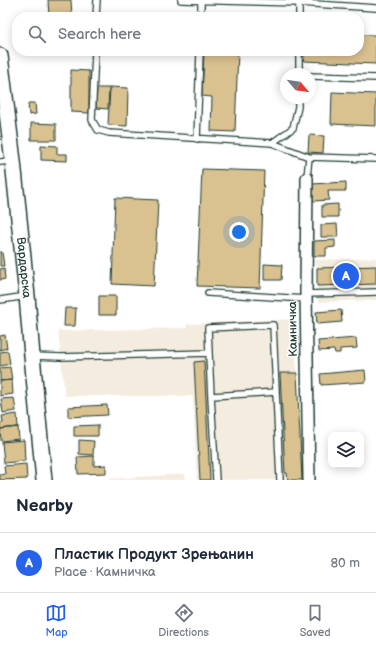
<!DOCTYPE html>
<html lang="en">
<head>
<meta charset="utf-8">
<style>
  body { margin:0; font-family:"Balsamiq Sans",sans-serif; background:#f6f6f7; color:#1f2937 }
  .controls { position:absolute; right:12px; bottom:12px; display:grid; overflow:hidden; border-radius:8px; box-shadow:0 2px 10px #0003 }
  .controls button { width:36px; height:36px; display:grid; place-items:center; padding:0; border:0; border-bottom:1px solid #e0e1e3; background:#fff; color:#1f2937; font:20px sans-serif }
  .compass { position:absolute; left:280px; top:68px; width:36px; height:36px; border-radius:50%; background:#fff; box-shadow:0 2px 10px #0003; rotate:119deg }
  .you { position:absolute; left:239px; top:232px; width:14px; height:14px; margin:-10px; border:3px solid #fff; border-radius:50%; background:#1a73e8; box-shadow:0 0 0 6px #1a73e833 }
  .badge { display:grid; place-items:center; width:26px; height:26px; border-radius:50%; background:#2563eb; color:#fff; font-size:13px; font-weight:700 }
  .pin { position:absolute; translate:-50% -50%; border:2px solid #fff; box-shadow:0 1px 4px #0006 }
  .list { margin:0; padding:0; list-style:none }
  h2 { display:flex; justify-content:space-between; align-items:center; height:52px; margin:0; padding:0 16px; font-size:17px }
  h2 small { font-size:13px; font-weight:400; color:#747a83 }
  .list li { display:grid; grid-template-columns:26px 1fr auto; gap:12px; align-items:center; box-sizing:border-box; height:60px; padding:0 16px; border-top:1px solid #e0e1e3 }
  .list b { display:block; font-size:15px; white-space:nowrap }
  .list p { margin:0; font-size:13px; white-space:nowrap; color:#747a83 }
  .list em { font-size:13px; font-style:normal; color:#747a83 }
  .icon { flex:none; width:22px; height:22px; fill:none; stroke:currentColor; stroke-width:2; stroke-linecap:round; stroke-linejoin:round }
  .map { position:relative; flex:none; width:376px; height:480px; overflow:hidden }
  .search { position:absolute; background:#fff; box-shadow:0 2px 10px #0003; left:12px; right:12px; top:12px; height:44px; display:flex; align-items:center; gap:10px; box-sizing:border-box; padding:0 14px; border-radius:16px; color:#747a83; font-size:15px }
  .sheet { height:112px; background:#fff }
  nav { display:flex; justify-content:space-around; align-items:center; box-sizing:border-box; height:56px; border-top:1px solid #e0e1e3; background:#fff; font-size:11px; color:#747a83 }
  nav a { display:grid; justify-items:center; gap:2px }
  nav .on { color:#2563eb }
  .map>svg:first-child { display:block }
  .built { fill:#f4ecde }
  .building { fill:#dac190; stroke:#1f3d34 }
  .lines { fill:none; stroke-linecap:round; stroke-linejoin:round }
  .lane-casing { stroke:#1f3d34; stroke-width:8 }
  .street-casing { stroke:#1f3d34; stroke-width:14 }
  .secondary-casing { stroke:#1f3d34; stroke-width:18 }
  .lane { stroke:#fff; stroke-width:5.5 }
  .street { stroke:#fff; stroke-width:11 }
  .secondary { stroke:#fff; stroke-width:15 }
  .labels { text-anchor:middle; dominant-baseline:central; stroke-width:3; stroke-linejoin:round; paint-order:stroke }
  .street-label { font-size:12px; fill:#1f3d34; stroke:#fff }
</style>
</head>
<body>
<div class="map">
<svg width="376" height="480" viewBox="0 0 376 480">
  <rect width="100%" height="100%" fill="#fff"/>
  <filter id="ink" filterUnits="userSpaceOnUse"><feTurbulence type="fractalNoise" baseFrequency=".025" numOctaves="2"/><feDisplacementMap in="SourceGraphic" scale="8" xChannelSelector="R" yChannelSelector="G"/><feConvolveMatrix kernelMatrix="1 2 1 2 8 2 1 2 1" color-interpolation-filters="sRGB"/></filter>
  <g filter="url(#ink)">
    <!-- built -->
    <path class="built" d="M376,258V300L318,302L316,260Z
      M294,319L303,480H197L193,396H65L58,331L187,328V324Z
      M185,474L186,480H91Z"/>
    <!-- building -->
    <path class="building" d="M48,0H71L72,17H49Z
      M359,35H376V64L304,61V51H359Z
      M204,51H238L235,132L211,131L212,97L202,96Z
      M71,70L89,71V113L71,112Z
      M110,87L128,88L127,126L108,125Z
      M97,88H109L108,109L96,108Z
      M332,92L376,94V126L331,124Z
      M28,103H35L36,114L29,115Z
      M31,123L56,124V140H31Z
      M309,135L324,136L323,153L308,152Z
      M41,145L57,146V154H67V161L41,160Z
      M202,169L264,171L260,288L197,286Z
      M346,182V191H328L329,200L313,201L312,184Z
      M115,198L158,200L154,286L112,284Z
      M338,204V217H322V205Z
      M337,224L338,237H321V225Z
      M335,240V247L326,248V256H314V241Z
      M0,252H2L4,266H0Z
      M264,264L282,265L281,280H264Z
      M376,266V284L317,286V268Z
      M4,268L5,279L0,280V269Z
      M99,296H116V315H99Z
      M65,308H76L75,326H64Z
      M341,310L342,322L317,324L316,312Z
      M5,335L7,348L0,350V336Z
      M356,338L357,348L340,349V353H335L334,350L319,351L318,341Z
      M8,351L10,364L0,366V352Z
      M204,361L210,480H200L194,362Z
      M10,367L12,380L0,381V368Z
      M365,370L366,382L321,385L320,374Z
      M280,373H297L302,480H288L287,473H285Z
      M12,380L13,394L0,396V381Z
      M14,398L16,411L3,413L1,399Z
      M107,405L108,415L68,417V407Z
      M17,414L18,427L0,429V423H3L2,416Z
      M98,425V436H74V426Z
      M18,427L19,439L1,441L0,429Z
      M24,440L25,461L4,463L2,442Z
      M79,440L94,441L93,455L79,454Z
      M94,456V466L106,465V473L78,474L77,457Z
      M26,464L27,479L0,480V475L5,474L4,466Z"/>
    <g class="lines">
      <!-- lane casing -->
      <g class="lane-casing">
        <path id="lane" d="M181,0L299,3L376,8
          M299,3V17
          M96,17L97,0
          M201,17V1
          M95,51L92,120L98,130L109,133L272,143L309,157L376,159
          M299,51V74
          M310,76L376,78
          M197,139L200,51
          M272,143L293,128L298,107V98
          M0,162L13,161
          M307,178L309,157
          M208,293L306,299
          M306,294L376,292
          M0,300L27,296
          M32,356L61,357L209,353L208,328L273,325L276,392L211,396L209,353
          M276,392L280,480
          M211,396L216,480"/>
      </g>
      <!-- street casing -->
      <g class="street-casing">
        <path id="street" d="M307,178L306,294L309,480"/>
      </g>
      <!-- secondary casing -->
      <g class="secondary-casing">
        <g id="secondary">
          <path id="s1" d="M0,56L13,161L27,296L32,356L44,480"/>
        </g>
      </g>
      <!-- lane -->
      <use href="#lane" class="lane"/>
      <!-- street -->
      <use href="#street" class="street"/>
      <!-- secondary -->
      <use href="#secondary" class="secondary"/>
    </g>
  </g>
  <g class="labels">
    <!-- street labels -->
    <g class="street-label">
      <text stroke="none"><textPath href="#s1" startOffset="213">Вардарска</textPath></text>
      <text transform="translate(293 329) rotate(-91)">Камничка</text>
    </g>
  </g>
</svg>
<div class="controls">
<button><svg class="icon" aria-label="layers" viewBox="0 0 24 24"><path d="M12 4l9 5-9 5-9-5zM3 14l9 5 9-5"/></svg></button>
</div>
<svg class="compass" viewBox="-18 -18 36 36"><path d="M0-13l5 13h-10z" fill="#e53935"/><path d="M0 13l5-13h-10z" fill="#747a83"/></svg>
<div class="you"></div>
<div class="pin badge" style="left:346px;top:276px">A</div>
<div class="search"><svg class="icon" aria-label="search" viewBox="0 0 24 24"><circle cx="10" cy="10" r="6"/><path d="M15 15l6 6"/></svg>Search here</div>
</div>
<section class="sheet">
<h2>Nearby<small></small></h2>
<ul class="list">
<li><span class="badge">A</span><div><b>Пластик Продукт Зрењанин</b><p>Place · Камничка</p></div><em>80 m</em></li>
</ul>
</section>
<nav>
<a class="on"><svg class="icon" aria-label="map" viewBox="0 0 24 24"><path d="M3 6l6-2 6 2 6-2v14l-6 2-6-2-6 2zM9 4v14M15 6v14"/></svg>Map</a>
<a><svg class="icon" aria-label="directions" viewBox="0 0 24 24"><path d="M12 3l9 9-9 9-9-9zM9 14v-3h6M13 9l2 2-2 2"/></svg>Directions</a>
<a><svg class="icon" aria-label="saved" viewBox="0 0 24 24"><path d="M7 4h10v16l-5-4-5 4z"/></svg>Saved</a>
</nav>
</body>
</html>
